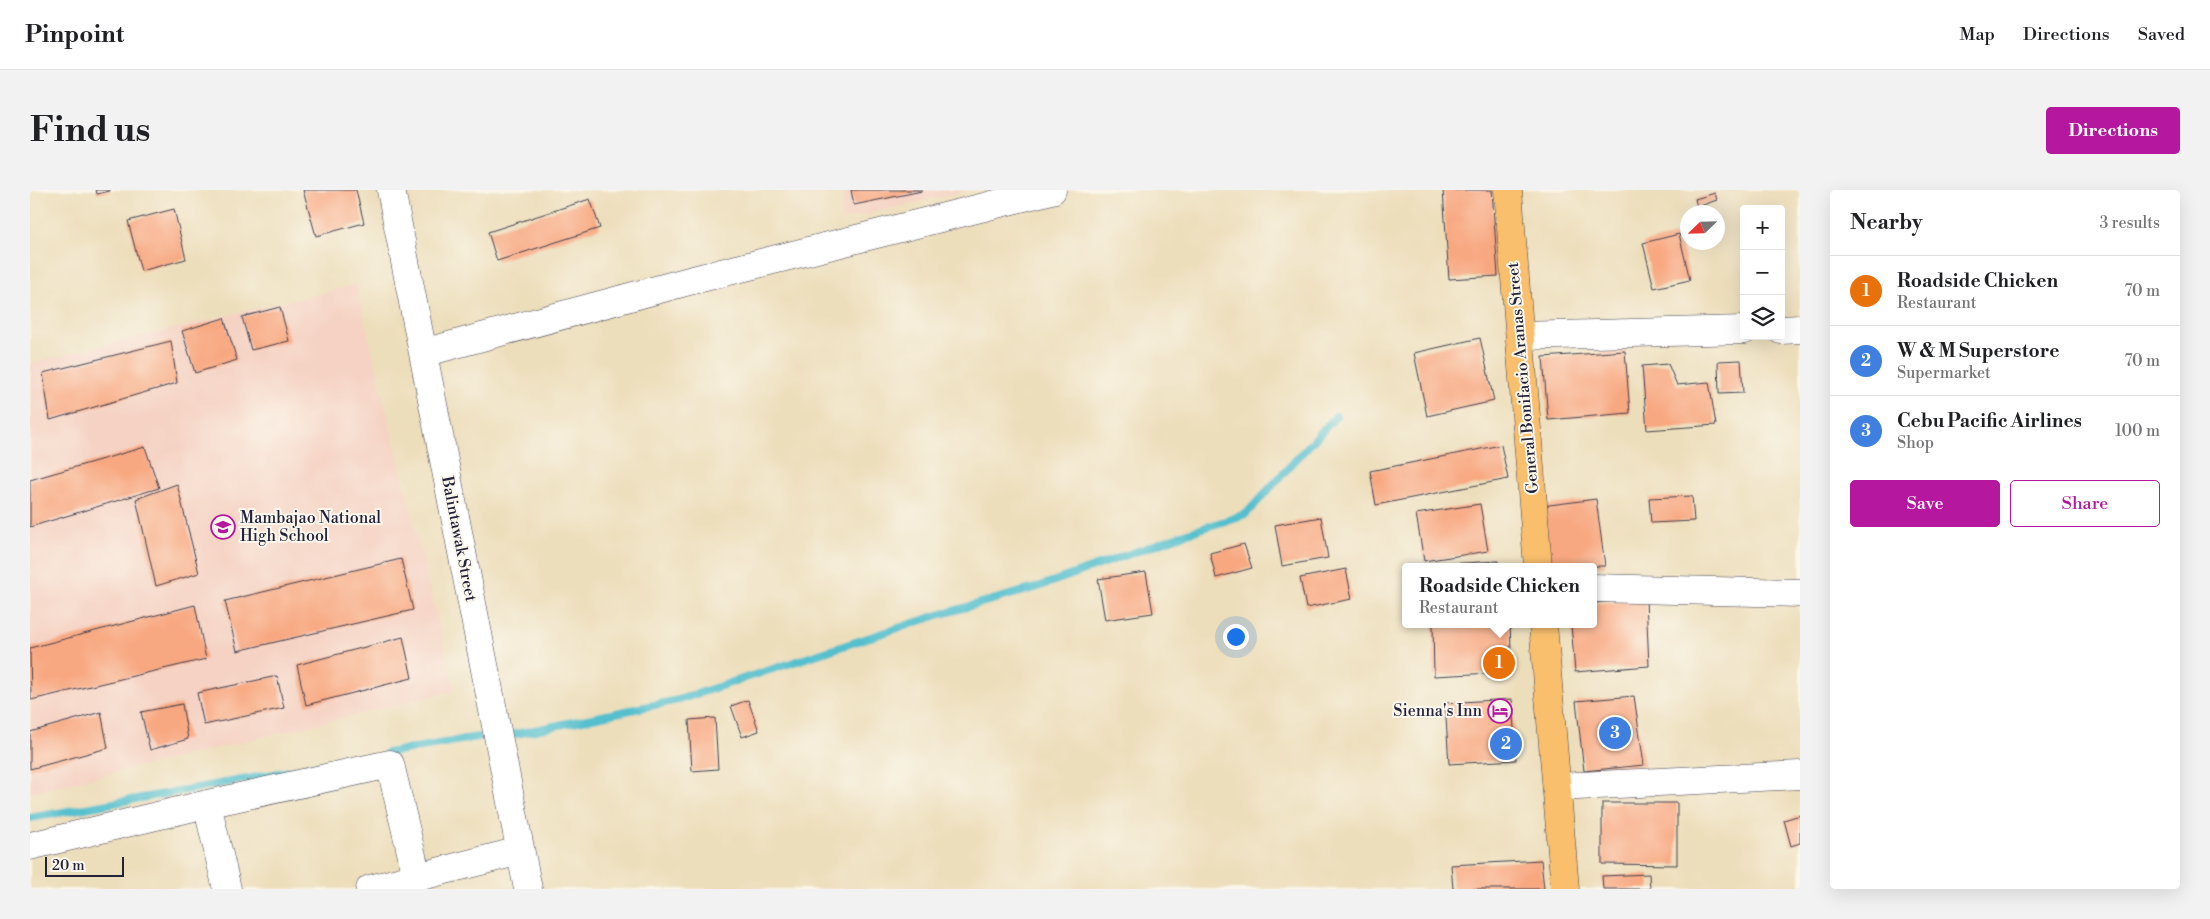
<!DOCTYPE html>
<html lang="en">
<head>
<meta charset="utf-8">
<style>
  body { margin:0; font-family:"Libre Bodoni",serif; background:#f2f2f2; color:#202124 }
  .controls { position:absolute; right:15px; top:15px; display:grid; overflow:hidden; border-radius:5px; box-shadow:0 5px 20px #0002 }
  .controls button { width:45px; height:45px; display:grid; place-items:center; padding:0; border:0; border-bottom:1px solid #e0e0e0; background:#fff; color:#202124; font:25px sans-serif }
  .compass { position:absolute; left:1650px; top:15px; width:45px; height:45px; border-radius:50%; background:#fff; box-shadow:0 5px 20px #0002; rotate:247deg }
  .scale { position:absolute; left:15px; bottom:12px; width:79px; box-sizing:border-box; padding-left:5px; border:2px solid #22223b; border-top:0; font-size:14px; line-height:18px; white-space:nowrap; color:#22223b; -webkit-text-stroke:4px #fbf7ec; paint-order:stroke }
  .you { position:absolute; left:1205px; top:446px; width:18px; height:18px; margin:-12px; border:4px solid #fff; border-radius:50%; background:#1a73e8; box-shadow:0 0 0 8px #1a73e833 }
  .badge { display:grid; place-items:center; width:32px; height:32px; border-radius:50%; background:#b5179e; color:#fff; font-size:16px; font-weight:700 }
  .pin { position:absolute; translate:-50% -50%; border:2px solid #fff; box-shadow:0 1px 5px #0006 }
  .popup { position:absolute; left:1372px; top:373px; width:195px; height:65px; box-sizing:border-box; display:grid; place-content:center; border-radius:5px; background:#fff; filter:drop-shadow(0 1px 4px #0005); font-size:16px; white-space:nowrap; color:#757577 }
  .popup b { font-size:19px; color:#202124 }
  .popup::after { content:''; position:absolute; left:50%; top:100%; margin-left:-10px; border:10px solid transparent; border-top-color:#fff }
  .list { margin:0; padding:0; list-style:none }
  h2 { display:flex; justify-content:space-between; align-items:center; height:65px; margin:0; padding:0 20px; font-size:21px }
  h2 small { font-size:16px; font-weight:400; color:#757577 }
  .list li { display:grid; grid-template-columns:32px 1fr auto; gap:15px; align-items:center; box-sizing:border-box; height:70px; padding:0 20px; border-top:1px solid #e0e0e0 }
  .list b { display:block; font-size:19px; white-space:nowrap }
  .list p { margin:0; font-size:16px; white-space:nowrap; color:#757577 }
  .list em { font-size:16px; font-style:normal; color:#757577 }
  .actions { display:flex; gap:10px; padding:15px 20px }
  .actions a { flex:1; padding:11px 0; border:1px solid #b5179e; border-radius:5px; text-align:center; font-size:18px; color:#b5179e }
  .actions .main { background:#b5179e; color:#fff }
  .icon { flex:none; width:28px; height:28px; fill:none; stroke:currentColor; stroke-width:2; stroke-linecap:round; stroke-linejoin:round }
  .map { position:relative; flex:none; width:1770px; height:699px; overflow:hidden; border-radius:5px }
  header { display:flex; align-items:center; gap:30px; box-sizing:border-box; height:70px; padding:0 25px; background:#fff; border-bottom:1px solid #e0e0e0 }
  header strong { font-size:24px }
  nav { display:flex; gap:28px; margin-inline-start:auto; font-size:18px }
  .intro { display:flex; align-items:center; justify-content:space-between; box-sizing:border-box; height:120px; padding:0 30px }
  h1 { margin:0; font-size:35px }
  .button { padding:12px 22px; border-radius:5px; background:#b5179e; color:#fff; font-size:18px; font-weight:700 }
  main { display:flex; gap:30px; padding:0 30px }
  aside { flex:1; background:#fff; border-radius:5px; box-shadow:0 5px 20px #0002 }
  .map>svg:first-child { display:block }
  .built { fill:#f5d2c3 }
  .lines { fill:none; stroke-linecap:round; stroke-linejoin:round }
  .stream { stroke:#54bfce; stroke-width:8 }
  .building { fill:#f8a881 }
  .minor-casing { stroke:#403e4e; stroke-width:29 }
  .primary-casing { stroke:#403e4e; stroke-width:29 }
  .minor { stroke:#fff; stroke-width:28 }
  .primary { stroke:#f9bf6d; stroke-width:28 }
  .labels { text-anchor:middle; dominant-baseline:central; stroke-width:4; stroke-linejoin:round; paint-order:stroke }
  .street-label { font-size:16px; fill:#22223b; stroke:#fbf7ec }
  .poi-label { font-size:16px; fill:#22223b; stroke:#fbf7ec; text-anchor:start }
</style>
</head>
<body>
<header>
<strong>Pinpoint</strong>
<nav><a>Map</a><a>Directions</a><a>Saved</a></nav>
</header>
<div class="intro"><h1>Find us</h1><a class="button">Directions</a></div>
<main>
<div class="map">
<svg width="1770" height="699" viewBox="0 0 1770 699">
  <rect width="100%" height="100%" fill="#fbf7ec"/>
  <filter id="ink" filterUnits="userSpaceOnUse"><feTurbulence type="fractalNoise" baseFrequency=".02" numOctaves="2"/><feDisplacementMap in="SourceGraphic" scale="10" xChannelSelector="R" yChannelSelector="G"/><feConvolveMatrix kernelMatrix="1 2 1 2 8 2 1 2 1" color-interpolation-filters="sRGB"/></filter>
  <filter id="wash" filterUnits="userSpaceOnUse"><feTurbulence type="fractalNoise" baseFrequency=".0096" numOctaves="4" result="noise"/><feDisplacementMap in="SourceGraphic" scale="20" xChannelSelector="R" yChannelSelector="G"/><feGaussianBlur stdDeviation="1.12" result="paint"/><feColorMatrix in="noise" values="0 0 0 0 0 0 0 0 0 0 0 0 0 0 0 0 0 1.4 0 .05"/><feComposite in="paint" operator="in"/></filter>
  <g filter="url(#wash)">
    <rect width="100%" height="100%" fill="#eddebb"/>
    <!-- built -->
    <path class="built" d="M814,0H937L811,31Z
      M326,95L425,501L0,603V173Z"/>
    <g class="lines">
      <!-- stream -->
      <path class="stream" d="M481,545L648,510L908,425L1005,398L1155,344L1216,324L1306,226
        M357,563L448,547
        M0,628L294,575"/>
    </g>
    <g id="blocks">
      <!-- building -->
      <path class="building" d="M66,0H80V1L67,4Z
        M273,0H326L334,33L286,46Z
        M821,0H892V1L824,15Z
        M1413,0H1462L1468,86L1419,89Z
        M1685,3L1687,10L1667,17L1665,9Z
        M560,9L570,38L467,71L458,42Z
        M144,19L156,69L111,81L98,31Z
        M1649,44L1660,90L1624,98L1613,53Z
        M250,117L259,151L221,160L212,127Z
        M194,128L207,170L165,183L152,141Z
        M1450,148L1464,211L1397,226L1384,163Z
        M141,151L147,193L20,230L13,183Z
        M1595,161L1600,223L1518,230L1513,167Z
        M1711,170L1713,203L1689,204L1688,171Z
        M1638,174L1647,195L1679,192L1686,235L1617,240L1612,176Z
        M1471,255L1478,289L1346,315L1340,281Z
        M115,257L129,298L0,337V290Z
        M147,294L169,383L126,396L106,309Z
        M1662,306L1664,331L1621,333L1619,308Z
        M1566,309L1575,376L1519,377L1512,316Z
        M1450,314L1458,361L1394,371L1386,324Z
        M1291,327L1298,368L1252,376L1245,335Z
        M1214,354L1222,378L1186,388L1180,363Z
        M371,369L383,420L207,461L195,411Z
        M1468,371V377H1400V375Z
        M1316,379L1322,409L1276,418L1270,388Z
        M1116,382L1123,423L1075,430L1068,389Z
        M1616,410L1619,476L1545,482L1541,434H1563V413Z
        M165,415L176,469L1,510L0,458Z
        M1403,434H1480L1482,482L1404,486Z
        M373,447L382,488L276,515L267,475Z
        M247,486L254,518L174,535L167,503Z
        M1604,506L1614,575L1554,581L1546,511Z
        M1482,509L1486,570L1419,574L1415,513Z
        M718,510L729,541L712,547L701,516Z
        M152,514L158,549L120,560L111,522Z
        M71,522L78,558L0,579V542Z
        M685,528L688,579L662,581L659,530Z
        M1572,613H1647V675L1572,674Z
        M1770,625V653L1761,656L1754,630Z
        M1511,670L1514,699H1423L1421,675Z
        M1619,684L1620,699H1573L1572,686Z"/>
    </g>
  </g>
  <g filter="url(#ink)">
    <use href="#blocks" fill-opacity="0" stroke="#403e4e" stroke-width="1"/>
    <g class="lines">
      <!-- minor casing -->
      <g class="minor-casing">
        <path id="minor" d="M361,0L498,699
          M1751,140L1770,139
          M1490,146L1714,140
          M393,163L659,91L1022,0
          M1563,398L1770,403
          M1527,597L1770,585
          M177,614L197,699
          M0,656L177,614L360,574L387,687
          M340,699L490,661"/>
      </g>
      <!-- primary casing -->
      <g class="primary-casing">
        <path id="primary" d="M1478,0L1508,377
          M1513,434L1535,699"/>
      </g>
      <!-- minor -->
      <use href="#minor" class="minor"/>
      <!-- primary -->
      <use href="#primary" class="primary"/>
    </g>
  </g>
  <!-- icons -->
  <defs>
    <g id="school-ring" transform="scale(1.25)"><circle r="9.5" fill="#fbf7ec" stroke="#b5179e" stroke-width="1.5"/><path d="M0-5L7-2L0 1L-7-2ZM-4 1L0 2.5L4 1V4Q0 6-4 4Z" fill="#b5179e"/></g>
    <g id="hotel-ring" transform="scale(1.25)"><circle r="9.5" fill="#fbf7ec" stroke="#b5179e" stroke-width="1.5"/><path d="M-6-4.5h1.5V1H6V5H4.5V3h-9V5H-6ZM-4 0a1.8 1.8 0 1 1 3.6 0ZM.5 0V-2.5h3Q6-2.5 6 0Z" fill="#b5179e"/></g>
  </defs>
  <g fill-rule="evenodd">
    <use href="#school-ring" x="193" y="337"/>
    <use href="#hotel-ring" x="1470" y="521"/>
  </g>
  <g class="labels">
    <!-- street labels -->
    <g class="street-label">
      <text transform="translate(1493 188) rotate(-95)">General Bonifacio Aranas Street</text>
      <text transform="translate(429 349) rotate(79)">Balintawak Street</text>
    </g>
    <!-- poi labels -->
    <g class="poi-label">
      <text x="210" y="328">Mambajao National<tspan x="210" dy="18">High School</tspan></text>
      <text x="1452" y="521" text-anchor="end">Sienna's Inn</text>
    </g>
  </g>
</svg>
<div class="controls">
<button>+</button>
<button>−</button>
<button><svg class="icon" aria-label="layers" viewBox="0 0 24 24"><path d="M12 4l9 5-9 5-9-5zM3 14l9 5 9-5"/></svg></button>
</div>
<svg class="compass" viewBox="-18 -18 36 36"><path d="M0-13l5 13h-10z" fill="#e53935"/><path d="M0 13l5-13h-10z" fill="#757577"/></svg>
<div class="scale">20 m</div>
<div class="you"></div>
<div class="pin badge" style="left:1469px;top:473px;background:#e8710a">1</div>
<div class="popup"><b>Roadside Chicken</b>Restaurant</div>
<div class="pin badge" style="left:1476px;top:554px;background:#3f7fe0">2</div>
<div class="pin badge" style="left:1585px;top:543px;background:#3f7fe0">3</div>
</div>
<aside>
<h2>Nearby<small>3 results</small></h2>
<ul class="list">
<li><span class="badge" style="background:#e8710a">1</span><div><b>Roadside Chicken</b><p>Restaurant</p></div><em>70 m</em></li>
<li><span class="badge" style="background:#3f7fe0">2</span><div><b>W &amp; M Superstore</b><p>Supermarket</p></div><em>70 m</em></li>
<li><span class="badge" style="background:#3f7fe0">3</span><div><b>Cebu Pacific Airlines</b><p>Shop</p></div><em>100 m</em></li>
</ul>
<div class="actions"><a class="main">Save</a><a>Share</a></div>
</aside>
</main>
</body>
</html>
